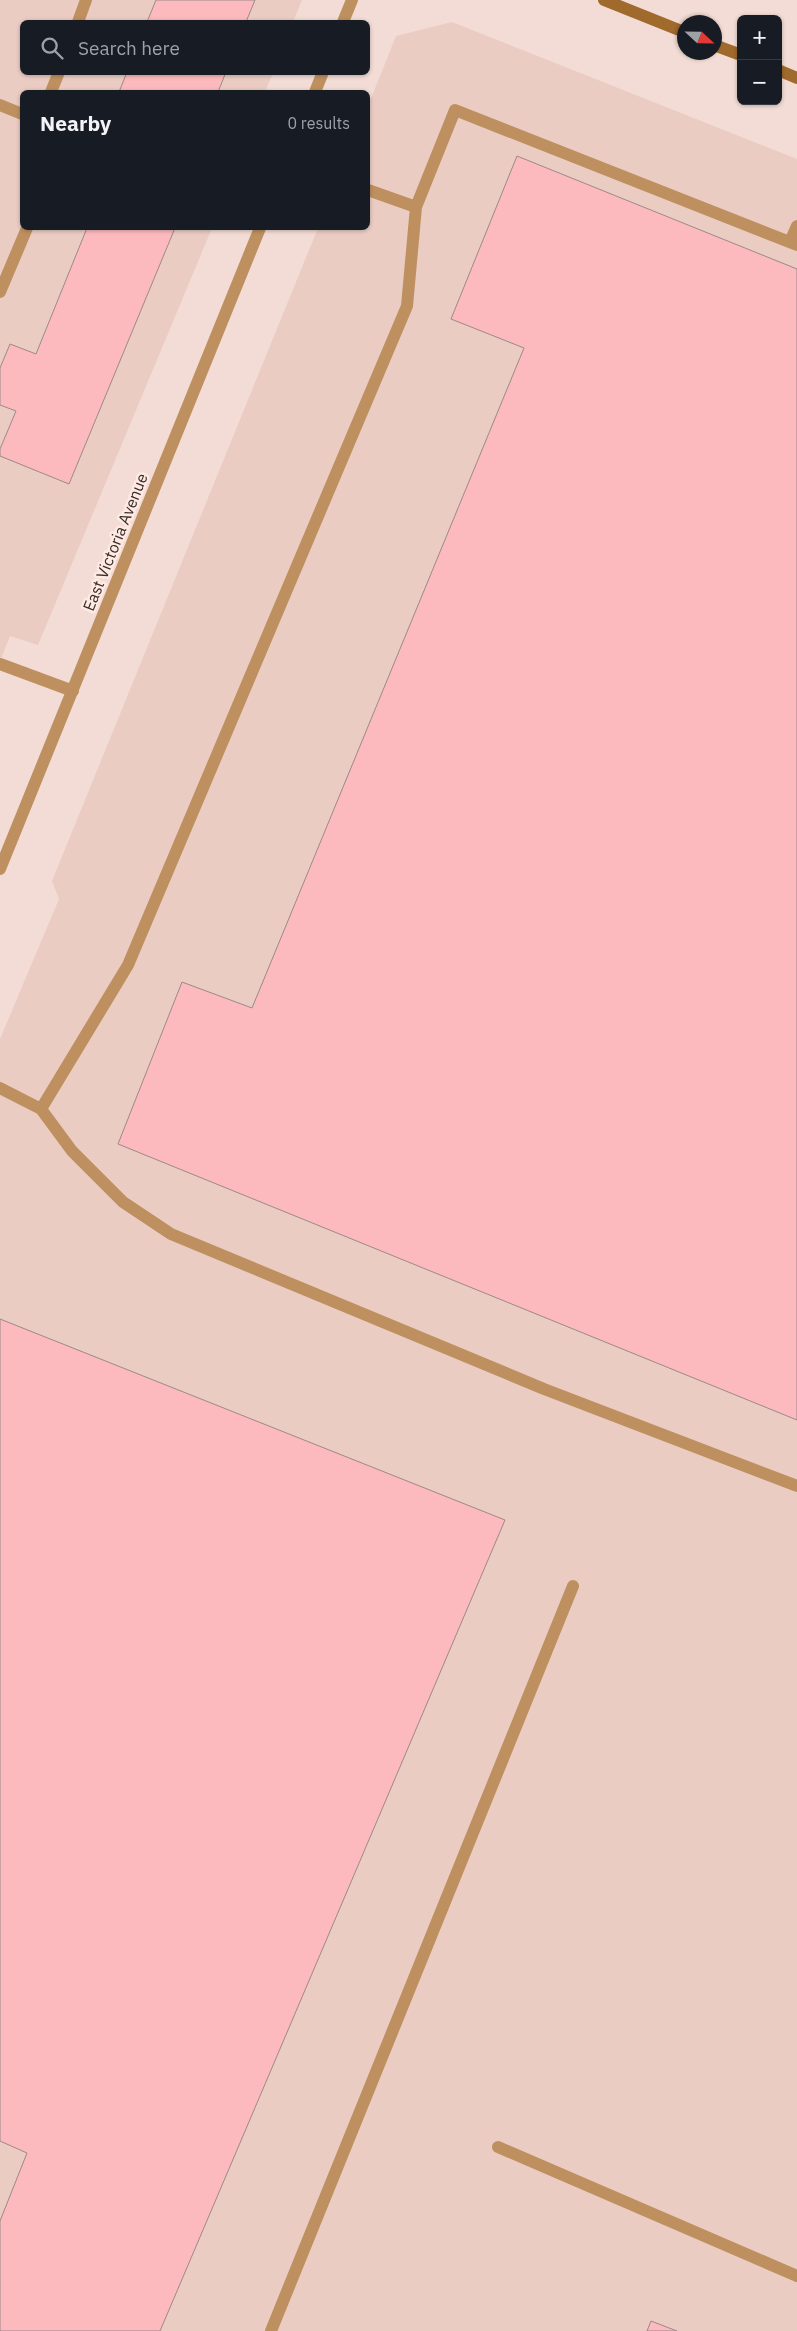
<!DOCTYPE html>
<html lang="en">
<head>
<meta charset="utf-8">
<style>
  body { margin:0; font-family:"IBM Plex Sans",sans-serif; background:#20242c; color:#f1f3f6 }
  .controls { position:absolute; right:15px; top:15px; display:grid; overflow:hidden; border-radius:8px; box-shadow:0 1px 4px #0004 }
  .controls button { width:45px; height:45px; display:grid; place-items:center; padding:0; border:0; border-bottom:1px solid #363941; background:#171b24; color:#f1f3f6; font:25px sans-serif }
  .compass { position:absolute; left:677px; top:15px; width:45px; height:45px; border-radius:50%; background:#171b24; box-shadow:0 1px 4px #0004; rotate:112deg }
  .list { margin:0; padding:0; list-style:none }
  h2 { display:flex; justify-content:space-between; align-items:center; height:65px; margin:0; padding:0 20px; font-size:21px }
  h2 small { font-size:16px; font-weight:400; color:#9ea1a6 }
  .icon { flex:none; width:28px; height:28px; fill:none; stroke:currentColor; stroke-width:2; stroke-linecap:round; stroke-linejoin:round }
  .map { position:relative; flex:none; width:797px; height:2331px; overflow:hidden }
  .search { position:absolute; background:#171b24; box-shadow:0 1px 4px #0004; left:20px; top:20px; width:350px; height:55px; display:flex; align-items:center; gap:12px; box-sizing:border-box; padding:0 18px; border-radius:8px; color:#9ea1a6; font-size:19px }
  .panel { position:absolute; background:#171b24; box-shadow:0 1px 4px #0004; left:20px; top:90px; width:350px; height:140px; border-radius:8px }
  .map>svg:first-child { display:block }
  .built { fill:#eaccc3 }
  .building { fill:#fcbabe; stroke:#9d8889 }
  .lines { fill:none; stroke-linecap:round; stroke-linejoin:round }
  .lane { stroke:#be9060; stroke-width:12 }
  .street { stroke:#be9060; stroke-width:12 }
  .secondary { stroke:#a06a2d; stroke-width:12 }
  .labels { text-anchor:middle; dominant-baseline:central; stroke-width:5; stroke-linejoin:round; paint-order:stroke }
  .street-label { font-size:16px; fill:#362e2b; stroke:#ffe9e2 }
</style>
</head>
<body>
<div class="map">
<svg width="797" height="2331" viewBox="0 0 797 2331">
  <rect width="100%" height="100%" fill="#f2dcd5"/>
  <!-- built -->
  <path class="built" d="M0,0H302L293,22H22V72L273,73L265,92H22V228H212L38,645L10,636L0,661Z
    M452,22L797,159V2331H0V1039L59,899L52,881L318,228H368V106L396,36Z"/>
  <!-- building -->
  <path class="building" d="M156,0H255L246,22H147Z
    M127,72H226L218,92H119Z
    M517,156L797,269V1420L118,1144L182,982L252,1008L524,348L451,319Z
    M87,228H175L69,484L0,456V449L16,411L0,405V368L10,344L36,354Z
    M0,1319L505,1520L160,2331H0V2221L27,2153L0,2141Z
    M651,2321L677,2331H647Z"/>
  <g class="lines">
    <!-- lane -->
    <path class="lane" d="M78,22L86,0
      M51,92L59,72
      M0,105L22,114
      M368,190L416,207L455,110L797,245
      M790,242L797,226
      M0,292L27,228
      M0,664L73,691
      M0,1088L41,1109L72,1151L123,1202L171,1234L544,1389L797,1486
      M41,1109L128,965L407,306L416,207
      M498,2147L797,2276
      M271,2331L573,1586"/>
    <!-- street -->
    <path class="street" d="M343,22L352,0
      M315,92L323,72
      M0,869L260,228"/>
    <!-- secondary -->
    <path class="secondary" d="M604,0L684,32
      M714,45L741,55
      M778,70L797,78"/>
  </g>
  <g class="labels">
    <!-- street labels -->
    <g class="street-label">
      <text transform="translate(115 542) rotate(-68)">East Victoria Avenue</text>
    </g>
  </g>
</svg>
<div class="controls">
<button>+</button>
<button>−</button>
</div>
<svg class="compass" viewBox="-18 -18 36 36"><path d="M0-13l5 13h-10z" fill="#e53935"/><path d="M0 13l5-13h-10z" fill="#9ea1a6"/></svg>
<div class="search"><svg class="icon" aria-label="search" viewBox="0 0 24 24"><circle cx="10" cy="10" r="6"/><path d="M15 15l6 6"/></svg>Search here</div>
<section class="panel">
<h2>Nearby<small>0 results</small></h2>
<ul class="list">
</ul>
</section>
</div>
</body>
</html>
